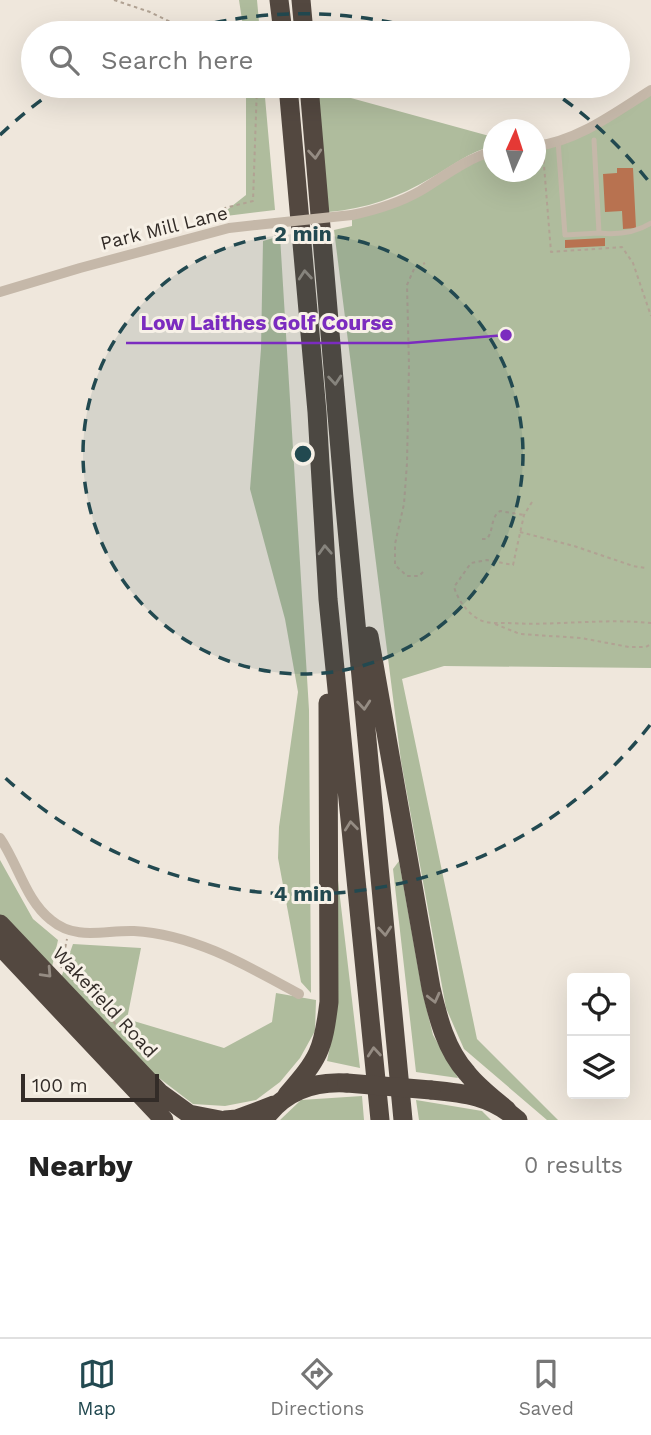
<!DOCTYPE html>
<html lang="en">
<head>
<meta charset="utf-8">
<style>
  body { margin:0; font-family:"Work Sans",sans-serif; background:#f6f6f6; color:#222 }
  .controls { position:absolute; right:21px; bottom:21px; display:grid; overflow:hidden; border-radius:7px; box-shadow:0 7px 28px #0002 }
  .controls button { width:63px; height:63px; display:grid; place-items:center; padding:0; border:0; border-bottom:2px solid #e0e0e0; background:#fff; color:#222; font:35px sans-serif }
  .compass { position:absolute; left:483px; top:119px; width:63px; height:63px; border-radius:50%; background:#fff; box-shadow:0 7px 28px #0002; rotate:3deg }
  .scale { position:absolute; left:21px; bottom:18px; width:138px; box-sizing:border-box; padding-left:7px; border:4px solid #332c28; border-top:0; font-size:19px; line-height:24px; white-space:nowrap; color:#332c28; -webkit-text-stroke:5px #f7f1e7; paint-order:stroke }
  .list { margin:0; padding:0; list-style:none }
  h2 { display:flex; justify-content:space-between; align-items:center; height:91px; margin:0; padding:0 28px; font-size:30px }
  h2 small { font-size:23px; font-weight:400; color:#767676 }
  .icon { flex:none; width:38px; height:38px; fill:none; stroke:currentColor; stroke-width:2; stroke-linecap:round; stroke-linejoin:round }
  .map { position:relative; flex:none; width:651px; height:1120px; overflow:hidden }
  .search { position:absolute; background:#fff; box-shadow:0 7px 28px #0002; left:21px; right:21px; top:21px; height:77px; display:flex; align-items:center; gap:18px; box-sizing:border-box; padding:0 24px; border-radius:38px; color:#767676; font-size:26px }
  .sheet { height:217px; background:#fff }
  nav { display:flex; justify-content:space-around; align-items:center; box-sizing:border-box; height:98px; border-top:2px solid #e0e0e0; background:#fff; font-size:19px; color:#767676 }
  nav a { display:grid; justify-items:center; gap:4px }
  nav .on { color:#224950 }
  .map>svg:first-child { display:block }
  .green { fill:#afbc9d }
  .building { fill:#b87250 }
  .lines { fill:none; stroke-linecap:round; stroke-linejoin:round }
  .path { stroke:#b1a293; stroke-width:2; stroke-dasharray:3.5 3.5; stroke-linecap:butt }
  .lane { stroke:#c5b8a9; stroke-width:5 }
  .street { stroke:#c5b8a9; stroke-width:10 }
  .highway { stroke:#534840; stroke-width:19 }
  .street-bridge { stroke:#c5b8a9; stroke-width:10 }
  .highway-bridge { stroke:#534840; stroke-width:19 }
  .oneway { stroke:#958c83 }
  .ring { fill:none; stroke:#224950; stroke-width:3.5; stroke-dasharray:12 9 }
  .labels { text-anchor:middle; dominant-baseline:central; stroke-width:6; stroke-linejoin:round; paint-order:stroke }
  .street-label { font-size:19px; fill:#332c28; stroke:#f7f1e7 }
  .centre { fill:#224950; stroke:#f7f1e7; stroke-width:3.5 }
  .ring-label { font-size:21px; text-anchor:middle; font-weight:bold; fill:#224950; stroke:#f7f1e7; stroke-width:6; stroke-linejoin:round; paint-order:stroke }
  .leader { fill:none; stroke:#7b2cbf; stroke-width:2.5 }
  .callout-dot { fill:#7b2cbf; stroke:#f7f1e7; stroke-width:2.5 }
  .callout-label { font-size:21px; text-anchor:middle; font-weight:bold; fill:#7b2cbf; stroke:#f7f1e7; stroke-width:6; stroke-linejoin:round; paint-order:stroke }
</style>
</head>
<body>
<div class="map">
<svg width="651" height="1120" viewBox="0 0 651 1120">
  <rect width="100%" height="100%" fill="#efe7dc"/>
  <!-- green -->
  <path class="green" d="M239,0H257L260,33H244Z
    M246,86H264L275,210L218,217L246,195Z
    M316,86H328L329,92L493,137V146C469,152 452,166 431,178C399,197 366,209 328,212Z
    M651,90V668L444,666L402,679L477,1039L558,1120H547L464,1049L446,1008L401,761L334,230L352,226V215L374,210L493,151L494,172H536V146L558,141Z
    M280,236L309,710L311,993L301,982L278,858L279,827L298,692L285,619L250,489L261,349L263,241Z
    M335,855L360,1068L327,1061L335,1022Z
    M0,860L33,919L58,940L52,967L0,915Z
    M399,861L422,990L433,1035L458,1078L416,1072L393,869Z
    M73,944L141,948L127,1019L224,1048L272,1022L276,993L316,1000L315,1031L300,1058L280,1082L256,1100L225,1106L193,1104L150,1071L61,978Z
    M362,1096L364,1120H280L301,1100Z
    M416,1100L482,1111L491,1120H419Z"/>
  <!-- building -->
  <path class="building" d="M617,168H633L636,228L623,229L622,211L605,212L603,174L617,173Z
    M605,238V246L565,248V240Z"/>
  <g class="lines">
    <!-- path -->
    <path class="path" d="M114,0L150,12L193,33
      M543,153L551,252L622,247L633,263L651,316
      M227,217L225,208L253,201L257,86
      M532,502L524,515L513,565L487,560L471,563L454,587C458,600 467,613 480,620C488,624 500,623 508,623C556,626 603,618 651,623
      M520,532L574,546L633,566L646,568
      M482,539H487C494,530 490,518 500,511L524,515
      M423,572L419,576H407L395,565V544L404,504L407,463L409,366L407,285L414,269L425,263
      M495,624L520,634L581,638L629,647H646L651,644
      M61,968L67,939
      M65,971L93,996L117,1026"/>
    <!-- lane -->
    <path class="lane" d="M558,141L565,235L599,233L594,140
      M599,233C618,235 635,233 651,223"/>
    <!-- street -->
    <path class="street" d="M536,146C578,141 616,112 651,90
      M352,215C376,210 399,203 420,191C445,176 465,159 494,151
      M0,292L80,268L229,228L256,225
      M0,838C18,864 26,901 51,920C76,941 104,930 134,931C193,934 248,966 299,994"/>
    <!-- highway -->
    <path class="highway" d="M279,0L283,33
      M301,0L304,33
      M288,86L317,412L328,599L380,1120
      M309,86L344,497L403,1120
      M369,636L431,988C438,1018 446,1050 467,1073C478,1087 493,1098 507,1110
      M0,924L160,1093L189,1114L220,1120
      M0,946L164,1120
      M431,1090C465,1093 491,1096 518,1120
      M287,1095C319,1058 323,1051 329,1002L328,703
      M225,1120L237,1119L274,1105
      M264,1120C284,1091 313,1081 347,1083"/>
    <!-- street-bridge -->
    <path class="street-bridge" d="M256,225L352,215"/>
    <!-- highway-bridge -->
    <path class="highway-bridge" d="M347,1083L431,1090"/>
  </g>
  <!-- one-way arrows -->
  <defs><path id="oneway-chevron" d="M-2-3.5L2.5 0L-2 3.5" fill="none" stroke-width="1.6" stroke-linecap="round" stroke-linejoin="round" transform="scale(1.75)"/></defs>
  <g class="oneway">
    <use href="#oneway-chevron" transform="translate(315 154) rotate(85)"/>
    <use href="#oneway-chevron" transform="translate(305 275) rotate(-95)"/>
    <use href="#oneway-chevron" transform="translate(335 380) rotate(85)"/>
    <use href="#oneway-chevron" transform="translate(325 550) rotate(-93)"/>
    <use href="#oneway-chevron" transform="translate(364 705) rotate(85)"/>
    <use href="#oneway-chevron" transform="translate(351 826) rotate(-96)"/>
    <use href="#oneway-chevron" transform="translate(385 931) rotate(85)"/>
    <use href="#oneway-chevron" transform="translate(47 973) rotate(47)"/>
    <use href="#oneway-chevron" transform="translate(434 998) rotate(76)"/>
    <use href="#oneway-chevron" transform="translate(374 1052) rotate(-95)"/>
  </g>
  <!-- distance rings -->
  <circle cx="303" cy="454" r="220" fill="#224950" fill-opacity=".12"/>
  <g class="ring">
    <circle cx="303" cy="454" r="220"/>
    <path d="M650 725A440 440 0 0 1 0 773M0 135A440 440 0 0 1 60 87M174 33A440 440 0 0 1 432 33M546 87A440 440 0 0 1 650 183"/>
  </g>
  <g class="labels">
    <!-- street labels -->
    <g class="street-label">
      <text transform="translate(164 228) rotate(-14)">Park Mill Lane</text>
      <text transform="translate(105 1002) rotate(47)">Wakefield Road</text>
    </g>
  </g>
  <circle cx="303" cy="454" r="10" class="centre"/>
  <g class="ring-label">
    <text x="303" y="241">2 min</text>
    <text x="303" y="901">4 min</text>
  </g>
  <!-- callouts -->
  <path class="leader" d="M506 335L408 343H126"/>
  <circle class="callout-dot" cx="506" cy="335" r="7"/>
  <g class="callout-label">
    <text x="267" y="330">Low Laithes Golf Course</text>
  </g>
</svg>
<div class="controls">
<button><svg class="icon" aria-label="locate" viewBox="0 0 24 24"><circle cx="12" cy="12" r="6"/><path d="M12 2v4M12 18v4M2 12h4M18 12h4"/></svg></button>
<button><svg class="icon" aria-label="layers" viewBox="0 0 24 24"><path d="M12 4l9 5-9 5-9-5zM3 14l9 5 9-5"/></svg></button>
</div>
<svg class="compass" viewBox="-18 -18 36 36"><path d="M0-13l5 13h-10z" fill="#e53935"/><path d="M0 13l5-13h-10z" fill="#767676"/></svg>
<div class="scale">100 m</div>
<div class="search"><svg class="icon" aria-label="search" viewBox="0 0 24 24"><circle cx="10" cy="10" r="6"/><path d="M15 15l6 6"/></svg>Search here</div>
</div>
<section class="sheet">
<h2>Nearby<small>0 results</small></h2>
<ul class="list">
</ul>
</section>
<nav>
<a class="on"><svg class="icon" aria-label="map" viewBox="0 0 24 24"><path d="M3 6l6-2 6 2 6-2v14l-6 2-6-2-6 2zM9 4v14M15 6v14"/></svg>Map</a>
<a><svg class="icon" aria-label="directions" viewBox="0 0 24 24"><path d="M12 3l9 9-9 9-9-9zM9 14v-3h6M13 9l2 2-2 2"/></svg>Directions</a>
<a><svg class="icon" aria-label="saved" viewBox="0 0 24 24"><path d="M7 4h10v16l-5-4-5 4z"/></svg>Saved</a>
</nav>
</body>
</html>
